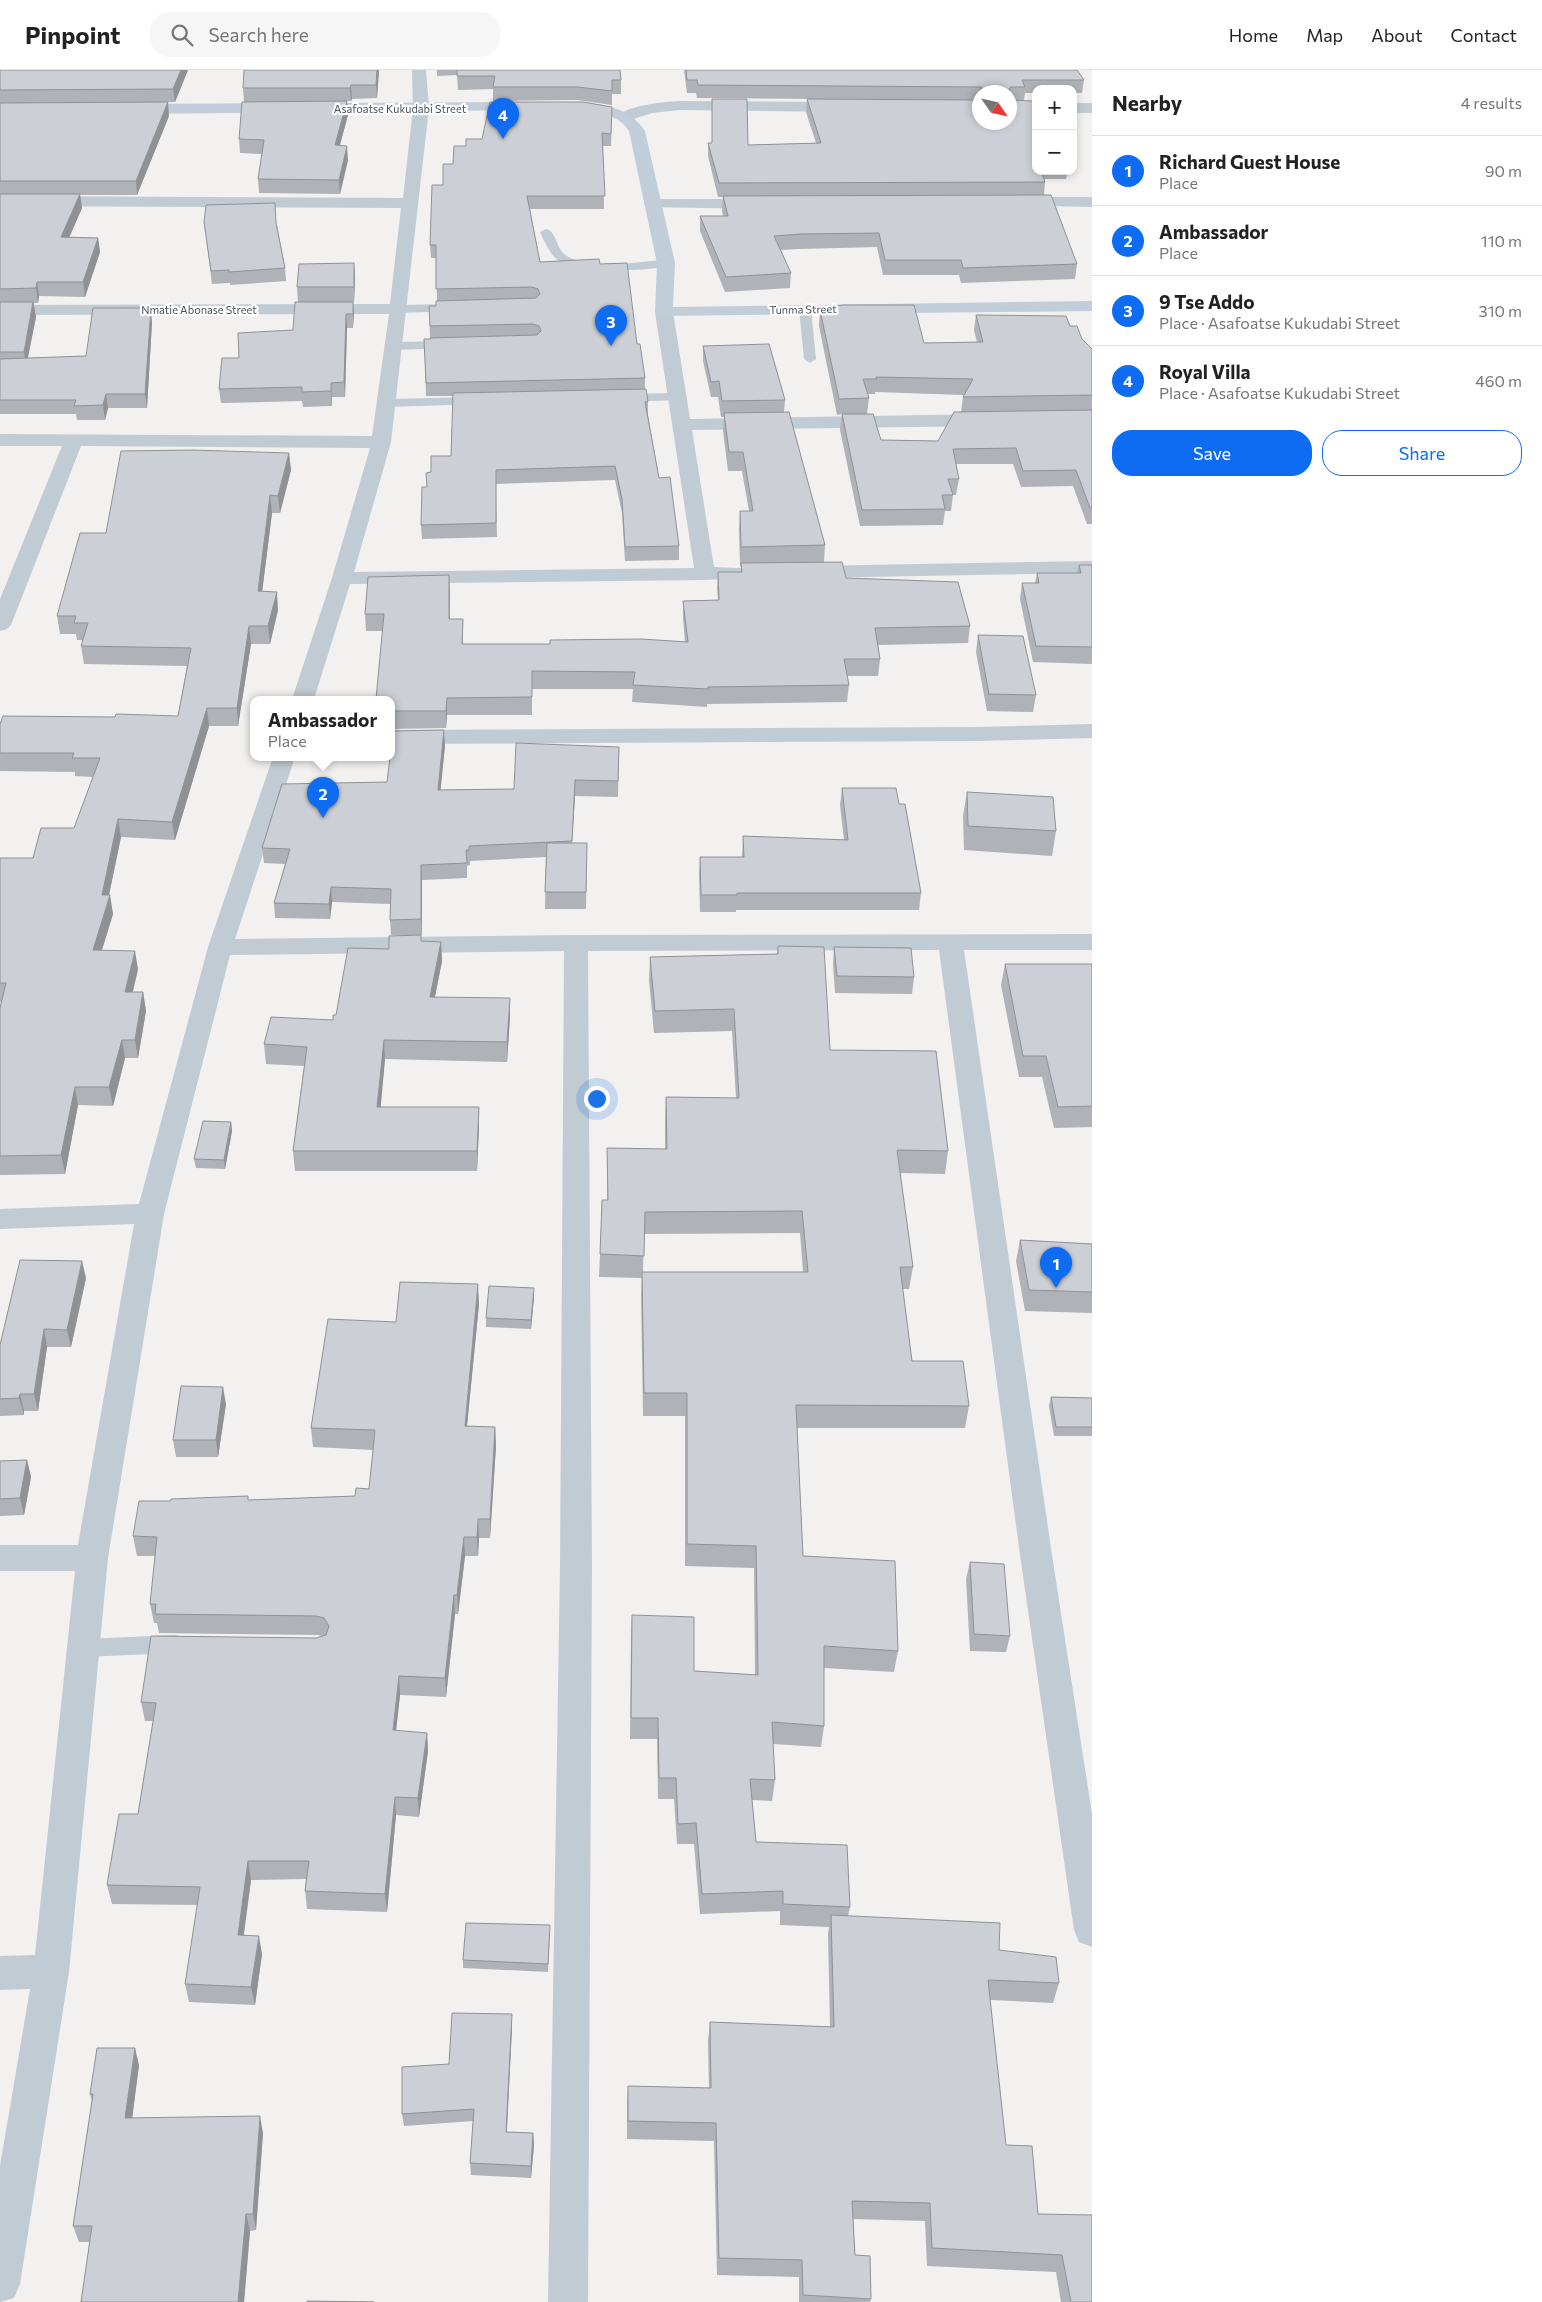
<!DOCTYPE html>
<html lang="en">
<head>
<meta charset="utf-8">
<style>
  body { margin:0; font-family:Commissioner,sans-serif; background:#f6f6f6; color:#222 }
  .controls { position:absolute; right:15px; top:15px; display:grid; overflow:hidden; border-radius:10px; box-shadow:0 2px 8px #0003 }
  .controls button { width:45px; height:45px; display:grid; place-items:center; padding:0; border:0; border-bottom:1px solid #e0e0e0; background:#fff; color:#222; font:25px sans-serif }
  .compass { position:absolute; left:972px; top:15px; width:45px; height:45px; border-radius:50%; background:#fff; box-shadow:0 2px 8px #0003; rotate:124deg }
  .you { position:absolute; left:596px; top:1028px; width:18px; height:18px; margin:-12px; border:4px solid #fff; border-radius:50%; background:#1a73e8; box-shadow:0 0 0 8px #1a73e833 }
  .badge { display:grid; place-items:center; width:32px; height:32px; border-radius:50%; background:#0d6cf1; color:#fff; font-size:16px; font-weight:700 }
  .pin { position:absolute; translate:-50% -41px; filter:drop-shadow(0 1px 2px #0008) }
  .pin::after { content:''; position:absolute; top:26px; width:18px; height:15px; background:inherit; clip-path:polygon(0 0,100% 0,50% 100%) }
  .popup { position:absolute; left:250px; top:626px; width:145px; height:65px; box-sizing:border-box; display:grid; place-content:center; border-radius:10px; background:#fff; filter:drop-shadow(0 1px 4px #0005); font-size:16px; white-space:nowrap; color:#767676 }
  .popup b { font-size:19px; color:#222 }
  .popup::after { content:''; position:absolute; left:50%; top:100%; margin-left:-10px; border:10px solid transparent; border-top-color:#fff }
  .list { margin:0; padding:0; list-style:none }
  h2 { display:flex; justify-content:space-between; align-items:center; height:65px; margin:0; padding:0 20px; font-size:21px }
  h2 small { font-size:16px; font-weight:400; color:#767676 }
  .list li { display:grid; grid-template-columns:32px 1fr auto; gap:15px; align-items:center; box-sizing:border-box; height:70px; padding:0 20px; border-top:1px solid #e0e0e0 }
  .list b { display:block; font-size:19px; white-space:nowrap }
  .list p { margin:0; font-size:16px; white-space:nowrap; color:#767676 }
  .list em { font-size:16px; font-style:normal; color:#767676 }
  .actions { display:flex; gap:10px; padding:15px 20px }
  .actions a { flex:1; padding:11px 0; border:1px solid #0d6cf1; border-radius:20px; text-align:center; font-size:18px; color:#0d6cf1 }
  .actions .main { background:#0d6cf1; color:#fff }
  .icon { flex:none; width:28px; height:28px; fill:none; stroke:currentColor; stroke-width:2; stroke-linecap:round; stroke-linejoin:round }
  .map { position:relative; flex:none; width:1092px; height:2232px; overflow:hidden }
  header { display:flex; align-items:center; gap:30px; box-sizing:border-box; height:70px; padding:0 25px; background:#fff; border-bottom:1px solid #e0e0e0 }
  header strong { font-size:24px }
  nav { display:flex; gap:28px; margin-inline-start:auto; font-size:18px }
  .search { width:350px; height:45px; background:#f6f6f6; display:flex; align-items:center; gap:12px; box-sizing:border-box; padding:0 18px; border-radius:20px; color:#767676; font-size:19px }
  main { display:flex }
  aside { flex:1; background:#fff }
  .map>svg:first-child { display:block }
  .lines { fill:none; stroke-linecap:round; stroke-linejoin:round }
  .lane { fill:#c0cbd3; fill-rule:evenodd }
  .street { fill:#c0cbd3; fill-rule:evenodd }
  .secondary { fill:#c2cdda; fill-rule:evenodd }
  .wall { fill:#afb2b7; fill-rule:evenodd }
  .shaded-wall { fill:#8f9195 }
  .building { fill:#cccfd5; stroke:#8f9195 }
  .labels { text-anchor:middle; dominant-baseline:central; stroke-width:4.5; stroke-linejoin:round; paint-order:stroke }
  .far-street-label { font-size:11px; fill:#47535f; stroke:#fff }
</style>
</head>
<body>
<header>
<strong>Pinpoint</strong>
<div class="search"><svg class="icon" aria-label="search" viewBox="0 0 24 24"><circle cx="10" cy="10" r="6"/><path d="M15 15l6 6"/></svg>Search here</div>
<nav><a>Home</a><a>Map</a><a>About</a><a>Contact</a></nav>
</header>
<main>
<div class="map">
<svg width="1092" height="2232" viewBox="0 0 1092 2232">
  <rect width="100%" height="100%" fill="#f3f0f0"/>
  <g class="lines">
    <!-- lane -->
    <path class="lane" d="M546,159C556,161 556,176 563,183C583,202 640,191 666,190L672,193C662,203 576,202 562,193C550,186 546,174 540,162Z
      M454,234L458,235L460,238L458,241L398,243L392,239L398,235Z
      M805,235L811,239L816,289L810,293L804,289L799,239Z
      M450,271L454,272L456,275L454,278L394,280L388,276L394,272Z
      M677,323L683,327L681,330L623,332L617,328L623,324Z
      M478,327L482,328L484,331L482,334L386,337L380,333L386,329Z
      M175,1565L183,1567L186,1574L183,1581L175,1583L84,1587L76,1585L73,1578L76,1571L84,1569Z"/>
    <!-- street -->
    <path class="street" d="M412,0H426L429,38L391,372L354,502L694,498L655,242L658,238H670L673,242L690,349L988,344L995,346L997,350L995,354L988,356L692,360L714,497L762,499L765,503L762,507L705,510L350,514L314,629H292L332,508L370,378L81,376L11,555L7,559L0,561V529L62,376H0V364L372,366L389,244L0,245V235L390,234L401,138L0,136V126L403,128L413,38Z
      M679,31L843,32L848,34L851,37L848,40L843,42L679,40L652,43L625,52L620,50L617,47C626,35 665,32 679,31Z
      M1073,33H1092V43H1073Z
      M1016,127H1092V137L1010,135L1008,132L1010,129Z
      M652,129H761L767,131L769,134L767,137L761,139L646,137L644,134L646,131Z
      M1092,491V503L808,508L801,506L798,502L801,498L808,496Z
      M1092,654V668L976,671L392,674V660L976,657Z
      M273,687H295L235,869L576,865L1092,864V880H964L1052,1485L1092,1744V1877L1079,1872L1074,1860L1020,1485L939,880L588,881L592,1497L588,2232H548L560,1497L564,881L230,885L164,1144L108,1488L69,1902L20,2214L14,2228L0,2232V2096L30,1919L0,1920V1886L35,1885L75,1501H0V1475H78L134,1154L0,1159V1139L139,1134L208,877Z"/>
    <!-- secondary -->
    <path class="secondary" d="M526,32L531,34L534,37L531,40L131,44L126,42L123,39L126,36L131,34Z
      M574,32C602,34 629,36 645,61L675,193L673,237L1092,231V241L658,246L655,242L657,193L629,61C615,39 590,45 569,40L566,37L569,34Z"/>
  </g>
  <!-- wall -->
  <path class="wall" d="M0,0H188L175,32L98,33L169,46L137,125H80L82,138L69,167L98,168L100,182L85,227L39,226L38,233H34L36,247L28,288L86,286L152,252L147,338H108L105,350H77L76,344H0Z
    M379,0L377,28L352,29L351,31H347L348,45L340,75L348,90L340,124L259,123L258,109L262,84L240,83L239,69L244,32L243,18Z
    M437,0H620L621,10V24H612V35L577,30L493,31V19L458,20L457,5L437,6Z
    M684,0H1077L1084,10L1082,23H1073V19H1036V23H1025L1024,30H1010V22H980V52L1036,101H1068L1066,109H1044L1045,112L1044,125L1077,194L1075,209L961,213L959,205H883L877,177L799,179L781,180L791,203L790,218L725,222L700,161V146H723L722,141L723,127H718L708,86V73H712V29L748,75L816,73L806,42L807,29L926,30L697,28L696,23H687Z
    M612,37L611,76H603L604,139H530L540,192L600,194L637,274L645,308V319L648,331V345L659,408L679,476V490L625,491L622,443L615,410L496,414L497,467L422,469L421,455L427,417L431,402L451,386L453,326H426L424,269H430L429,236H436L437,231L436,188H431L430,175L443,115L453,94L466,76L482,69Z
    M204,152L277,155L285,198L286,211L230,215V213L212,214Z
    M354,193L355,208L354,232H353V258H347L345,327H332V336L303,337L302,331L221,333L219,319L239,288L293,260L298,232L297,217Z
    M820,240L924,273L977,272L974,260L976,245L1070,256L1092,279V454H1087L1073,416L1021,417L1013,394H956L959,409L956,425H953L951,441H945L943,455L860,456L840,360L842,344L837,345L819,256ZM875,322L964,325L963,327L961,342L938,371L881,370L867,344L869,328L867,324H875Z
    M703,276L785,330L784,342L825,475L824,492L846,508L970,556L968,573L878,575L880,589L878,606H847L849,615L847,632L707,634V637L632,632L633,619H532V645H447L446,658L392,659V629L383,561H366L365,544L449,505L450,549H463V574H550L685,572L683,548V531L718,530L717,519L718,502H741V496H740L739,460L740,441H749L742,401H728L723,361L724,347H721L718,327H711L703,291Z
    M289,383L291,400L280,443H272L262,521L278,540L270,574H251L238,656H209L175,770L121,767L109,825L113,844L102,880L138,899L133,922H143L146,941L138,988H125L113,1036L78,1035L65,1104L0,1105V938L1,932H0V788H33L74,758L93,707L75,706V702L0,701V654L115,647L178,646L187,596L84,594L81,576L83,570H77L76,564H60L57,546L106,463Z
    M1079,495H1092V594L1033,592L1020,529L1022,513H1035L1037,503H1077Z
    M978,565L1036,625L1033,642L987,641L976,582Z
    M445,676L440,720L514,719L619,677L618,727L575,726L572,773H587L586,839H545L546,787L470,791V795L467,796V808L422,810V865H391L390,850V834L332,832L330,849L275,848L274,833L285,794L264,793L262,778L387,712Z
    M842,718L899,734L921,823L919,840H736V842H700L699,804L700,787H742L743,766L844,770L840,735Z
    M967,722L1056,761L1052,786L964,780L963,746Z
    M422,871L441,872L442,891L435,927L510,947L507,992L385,989L380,1037H479V1057L477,1101H295L293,1081L304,996L266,994L264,974L333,950L336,945L389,879Z
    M778,876L830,980L948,1081L945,1104L900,1103L913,1197L909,1219H902L912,1291L969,1336L965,1358H797L803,1486L898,1581L894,1602L824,1598V1656L821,1677L773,1674L775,1710L772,1731L752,1730L756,1772L850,1837L848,1846L999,1880L1059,1913L1053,1933L990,1930L1006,2075L1038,2144L1092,2232H1061L1056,2202L927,2196L925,2151L853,2149L855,2185L871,2229L870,2232H799V2207L717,2205L714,2071L627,2069V2034L628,2016L709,2018L708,1971L710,1952L830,1957L828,1864L829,1857L780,1855V1841L700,1844L694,1774H677L674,1729H658L657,1669H630L631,1566L632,1545L694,1601L755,1605L754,1498L685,1496V1346H643L641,1224L642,1208L599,1207L600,1184L607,1130V1078L665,1079V1049L666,1027L736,1028L732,961L654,963L649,910L650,887L777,884ZM800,1163L803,1202H643L644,1164Z
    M834,877L914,907L912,924L835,923L833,894Z
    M1005,894H1092V1057L1054,1058L1042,1007H1019L1001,915Z
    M231,1052L232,1061L225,1099L196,1098L194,1089Z
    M1020,1170L1092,1174V1243L1025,1241L1016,1191Z
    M86,1208L71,1277H47L38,1341H24V1345L0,1346V1275Z
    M534,1227L531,1259L486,1257V1248Z
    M479,1234L467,1356L495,1357L496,1376L490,1468H479L478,1486H465L458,1544H455L446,1627L400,1625L396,1661L427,1663L428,1681L419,1747L396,1745L387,1842L307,1839L305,1821L306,1809L251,1810L244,1865L262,1884L255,1935L189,1932L185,1914L198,1835L112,1834L107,1815L138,1744L153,1651H145L141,1632L322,1566L318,1565L159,1563L157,1553H154L150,1534L155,1486H137L133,1466L170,1431L248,1426V1430L355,1426L369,1419L373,1380L313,1377L311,1358L396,1252Z
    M1051,1327L1092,1328V1366H1054L1049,1336Z
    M226,1334L218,1387H176L173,1370Z
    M27,1390L31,1407L24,1445L0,1446V1391Z
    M970,1492L1010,1566L1006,1582L970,1581L966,1509Z
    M550,1863L548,1902L463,1898V1890Z
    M512,1957L507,2062L533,2063L534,2075L531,2108L471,2105L470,2093L473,2051L404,2056L402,2044L449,1994Z
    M139,1995L132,2048L263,2063L256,2160L250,2161L244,2232H81L90,2172H79L73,2156L92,2031L90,2024Z"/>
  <!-- shaded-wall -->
  <path class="shaded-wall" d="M181,0H188L175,32L173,19Z
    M377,0H379L377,28L376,15Z
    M351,15L352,29L351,31L350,18Z
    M347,31L348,45L336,89L335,75Z
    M168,32L169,46L137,125L136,111Z
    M347,76L348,90L340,124L339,110Z
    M80,124L82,138L63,182L61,167Z
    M98,168L100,182L85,227L83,212Z
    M354,193L355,208L354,232Z
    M37,212L39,226L38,233L36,218Z
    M33,232L36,247L26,296L24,282Z
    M353,232L354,246L353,258Z
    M151,238L152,252L147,338L145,324Z
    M346,244L347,258L345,327L344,312Z
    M331,313L332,327V336L331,321Z
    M106,324L108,338L105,350L103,335Z
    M289,383L291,400L280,443L278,426Z
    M270,425L272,443L260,539L258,521Z
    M449,505L450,522L449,566Z
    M277,522L278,540L270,574L268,556Z
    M463,549V566L462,591V574Z
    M249,556L251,574L238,656L237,638Z
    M447,628V645L446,658V641Z
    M207,638L209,656L175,770L172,752Z
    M444,660L445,676L439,736L438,720Z
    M575,710V726L571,786L572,771Z
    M118,749L121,767L106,839L110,825L113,844L96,899L93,880L102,825Z
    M421,795L422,810V865L421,849Z
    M331,817L332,832L330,849L329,834Z
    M441,872L442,891L431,946L430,927Z
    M135,881L138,899L128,941L125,922Z
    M143,922L146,941L138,988L135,970Z
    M510,928V947L507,992V972Z
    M122,970L125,988L113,1036L109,1017Z
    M384,970L385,989L379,1056L377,1037Z
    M75,1017L78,1035L65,1104L61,1085Z
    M479,1037V1057L477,1101V1081Z
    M231,1052L232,1061L225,1099L224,1090Z
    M82,1191L86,1208L71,1277L67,1260Z
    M478,1214L479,1234L465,1376V1356Z
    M534,1218V1227L531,1259V1250Z
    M44,1259L47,1277L38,1341L34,1324Z
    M223,1317L226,1334L218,1387L216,1370Z
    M20,1324L24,1341V1345L19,1328Z
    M495,1357L496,1376L490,1468V1449Z
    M27,1390L31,1407L24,1445L20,1428Z
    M478,1449L479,1468L478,1486L477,1467Z
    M464,1467L465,1486L458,1544L457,1525Z
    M454,1525L455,1544L446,1627L445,1608Z
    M399,1606L400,1625L394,1679L393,1660Z
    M427,1663L428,1681L419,1747L418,1728Z
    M395,1727L396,1745L387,1842L385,1824Z
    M248,1791L251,1810L241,1883L238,1865Z
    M259,1866L262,1884L255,1935L251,1917Z
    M512,1944V1957L506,2074V2062Z
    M135,1978L139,1995L130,2065L125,2048Z
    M260,2046L263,2063L256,2160L253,2144Z
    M533,2063L534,2075L531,2108V2096Z
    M246,2144L250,2161L244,2232H238Z"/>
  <!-- building -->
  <path class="building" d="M0,0H181L173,19L0,20Z
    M244,0H377L376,15H351L350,18H243Z
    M457,0H620L621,10H612V21L577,17H493L495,6H457Z
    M686,0H1077L1084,10H1022L1025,17H1011L1009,19V22H982V19L981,17L698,15L697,10H687Z
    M712,29H747L748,75L821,73L807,29L980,30V52H1010V30L1033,31L1036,36V101H1041L1045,112L719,113L708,73H712Z
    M347,31L335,75L347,76L339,110L258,109L264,70L239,69L242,32Z
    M168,32L136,111H0V33Z
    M490,32H583L612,37L611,64L602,63L605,126H527L540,192L599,189L600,194L627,193L637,274H640L645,308L426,313L424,269H431L430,268L537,265L541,261L539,256L533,254L430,256L429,236H436V231L536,228L540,224L538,219L532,217L436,219V175H430L432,115H443V94H453L454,76H466V69H482Z
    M0,124H80L61,167L98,168L83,212H37L36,218L0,219Z
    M1051,125L1077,194L963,198L961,190H885L879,163L801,164L774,166L791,203L726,207L700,146H728L723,126Z
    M275,133L276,153L285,198L229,202V200L211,201L204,152L206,135Z
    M354,193V217H297L299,194Z
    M0,232H33L24,282H0Z
    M295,232H353V244H346L344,312L331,313V321L302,322V317L219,319L222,288H239L238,263L293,260Z
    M842,235H914L924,273L983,272L976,245L1066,246L1070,256H1077L1082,269L1092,279V325L963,327L973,309L876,307L877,309H863L869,328L839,329L820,240Z
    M93,238H151L145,324H106L103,335L74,336L76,330H0V289L86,286Z
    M769,274L785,330L722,331L719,311L711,312L703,276Z
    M646,319L648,331L645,332L659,408L670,407L679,476L625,477L622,429L615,396L496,400V453L421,455L422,417H427L426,403L431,402V386H451L453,323Z
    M1092,340V438H1090L1076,400L1023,401L1016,378L953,379L959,409H948L953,425H942L945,439L862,440L842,344H873L881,370L938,371L954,342Z
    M789,342L825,475L741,477L740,441H753L743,382H729L724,343Z
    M192,380L289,383L278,426L270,425L258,521L277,522L268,556H249L237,638H207L172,752L118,749L102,825H110L93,880L135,881L125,922H143L135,970H122L109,1017H75L61,1085L0,1086V938L6,913H0V788H33L41,758H74L100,688H72L74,683H0V654L3,646L115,647L116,644L178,646L191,578L81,576L88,553H74L76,546H57L80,463H106L121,381Z
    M842,492L846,508L958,512L970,556L875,558L880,589H844L849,615L708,617V619L633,615L635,602L532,601V627L447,628L446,641H392V629H376L384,544H365L368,507L449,505V549H463L462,574H550V570L641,569L688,572L683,531L719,530L718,502H742L741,493Z
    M1079,495H1092V577L1036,576L1022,513H1039L1037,503H1081Z
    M978,565L1023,566L1036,625L989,624Z
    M444,660L438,720L514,719L516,673L619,677L618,711L575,710L572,771L469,776V780H466L467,793L421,795V849L390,850L391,819L331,817L329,834L274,833L290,779L262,778L282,714L387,712L390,687H392V670L393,661Z
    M842,718H896L899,734H905L921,823H737V825H701L700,787H744L743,766L848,770Z
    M967,722L1053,727L1056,761L968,756Z
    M547,773H587L586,822H545Z
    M421,865V871L441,872L430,927L510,928L507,972L384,970L377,1037H479L477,1081H293L307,977L264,974L271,947L333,950V945H336L348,878L389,879V866Z
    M778,876L824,877L830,980L936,981L948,1081L897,1080L913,1197H900L912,1291H963L969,1336L796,1335L803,1486L895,1491L898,1581L824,1576V1656L772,1652L775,1710L750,1709L756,1772L847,1775L850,1837L783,1834V1821L702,1824L696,1753L678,1754L676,1708H659L658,1648H631L632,1545L694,1547V1601L758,1605L756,1476L687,1474V1323H644L642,1202H808L802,1141L645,1142L644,1186L600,1184L602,1130H608L607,1078L667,1079L666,1027L739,1028L734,939L655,941L650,887L778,884Z
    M834,877L911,878L914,907L837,906Z
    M1005,894H1092V1036L1058,1037L1046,986H1023Z
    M203,1051L231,1052L224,1090L194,1089Z
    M1020,1170L1092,1174V1222L1029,1220Z
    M20,1190L82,1191L67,1260L44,1259L34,1324H20L19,1328L0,1329V1275Z
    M400,1212L478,1214L465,1356L495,1357L490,1449H478L477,1467H464L457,1525H454L445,1608L399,1606L393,1660L427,1663L418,1728L395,1727L385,1824L305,1821L309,1791H248L238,1865L259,1866L251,1917L185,1914L200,1817L107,1815L119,1744H138L156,1633L141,1632L151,1566L316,1568L326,1565L329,1556L324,1548L316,1546L155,1544L156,1534H150L157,1467L133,1466L139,1431H170L171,1429L248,1426V1430L355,1426L356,1418L369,1419L375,1360L311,1358L328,1249L396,1252Z
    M489,1216L534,1218L531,1250L486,1248Z
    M181,1316L223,1317L216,1370H173Z
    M1051,1327L1092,1328V1357H1056Z
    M27,1390L20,1428L0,1429V1391Z
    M970,1492L1004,1494L1010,1566L974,1564Z
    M831,1845L1000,1853L999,1880L1056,1887L1059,1913L988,1910L1006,2075L1032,2076L1038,2144L1092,2145V2232H1071L1062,2185L932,2178L930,2133L852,2131L855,2185L870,2186L871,2229L803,2225L802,2190L719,2188L716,2053L628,2051V2016L711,2018L710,1952L834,1957Z
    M466,1853L550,1855L548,1894L463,1890Z
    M452,1943L512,1944L506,2062L533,2063L531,2096L470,2093L474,2039L402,2044V1997L449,1994Z
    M97,1978H135L125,2048L260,2046L253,2144H246L238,2232H81L92,2156H73L93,2024H90Z
    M307,2231L374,2232H307Z"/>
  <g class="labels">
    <!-- far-street labels -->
    <g class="far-street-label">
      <text x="400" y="38">Asafoatse Kukudabi Street</text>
      <text x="199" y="239">Nmatie Abonase Street</text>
      <text transform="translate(803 239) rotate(-1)">Tunma Street</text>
    </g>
  </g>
</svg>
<div class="controls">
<button>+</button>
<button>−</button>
</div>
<svg class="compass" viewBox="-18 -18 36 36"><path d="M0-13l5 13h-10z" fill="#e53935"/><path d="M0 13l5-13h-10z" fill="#767676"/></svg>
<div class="you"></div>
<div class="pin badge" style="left:1056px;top:1218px">1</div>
<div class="pin badge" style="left:323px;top:748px">2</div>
<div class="popup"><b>Ambassador</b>Place</div>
<div class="pin badge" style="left:611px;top:276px">3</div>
<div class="pin badge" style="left:503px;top:69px">4</div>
</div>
<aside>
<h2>Nearby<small>4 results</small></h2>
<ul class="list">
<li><span class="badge">1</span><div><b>Richard Guest House</b><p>Place</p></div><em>90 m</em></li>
<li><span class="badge">2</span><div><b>Ambassador</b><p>Place</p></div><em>110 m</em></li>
<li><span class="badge">3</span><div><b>9 Tse Addo</b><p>Place · Asafoatse Kukudabi Street</p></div><em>310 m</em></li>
<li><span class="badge">4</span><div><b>Royal Villa</b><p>Place · Asafoatse Kukudabi Street</p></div><em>460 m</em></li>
</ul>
<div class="actions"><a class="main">Save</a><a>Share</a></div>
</aside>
</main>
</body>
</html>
